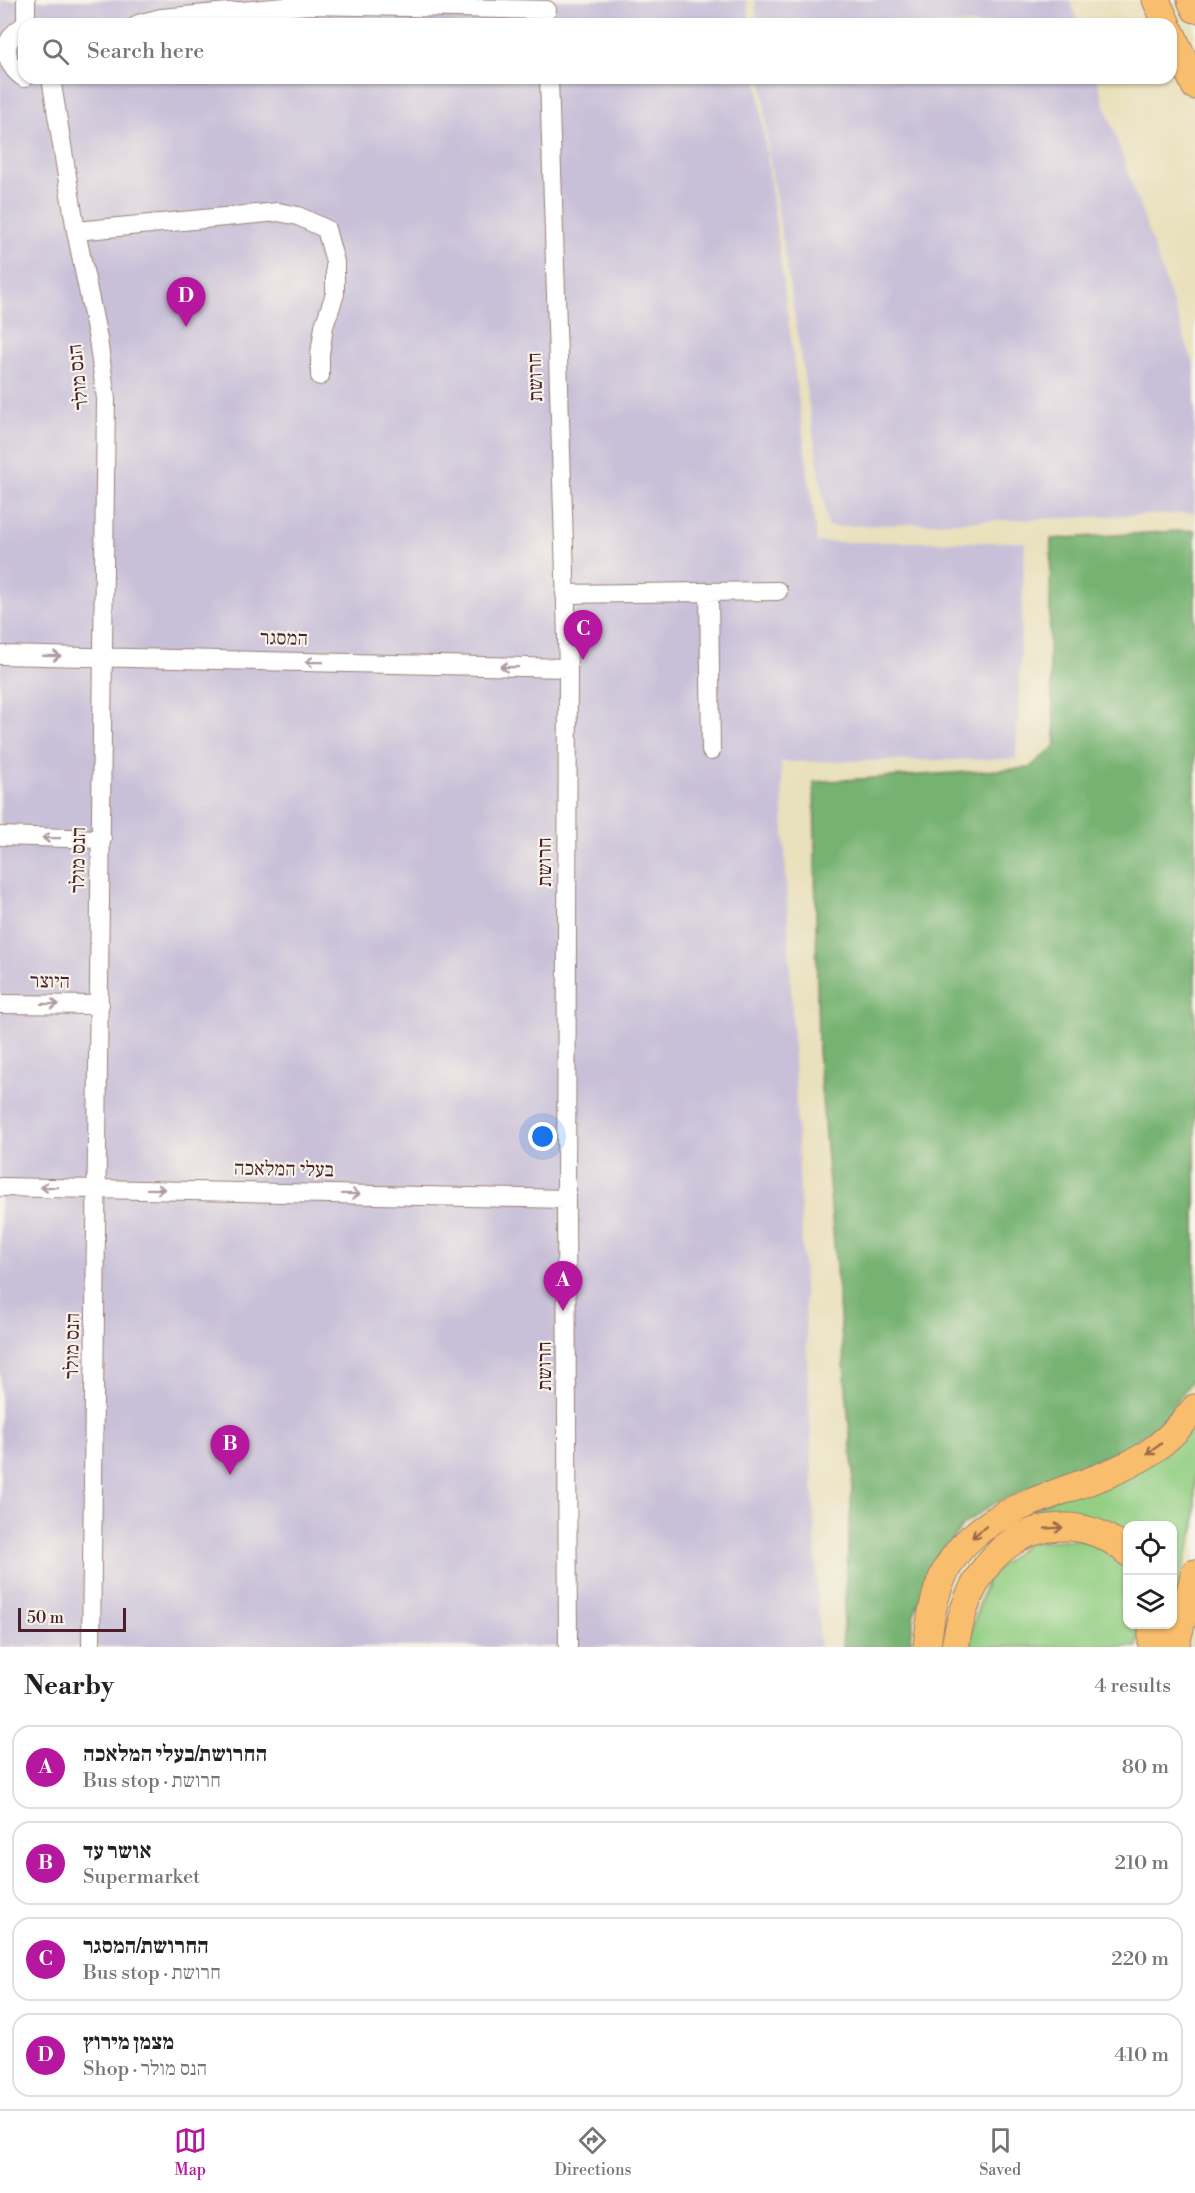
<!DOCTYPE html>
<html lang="en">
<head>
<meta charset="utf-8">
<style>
  body { margin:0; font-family:"Libre Bodoni","Frank Ruhl Libre",serif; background:#f2f2f2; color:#202124 }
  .controls { position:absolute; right:18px; bottom:18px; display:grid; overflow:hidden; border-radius:12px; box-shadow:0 2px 4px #0004 }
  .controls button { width:54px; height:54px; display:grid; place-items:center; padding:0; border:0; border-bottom:2px solid #e0e0e0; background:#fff; color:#202124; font:30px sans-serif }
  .scale { position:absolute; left:18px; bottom:15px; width:108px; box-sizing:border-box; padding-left:6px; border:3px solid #4a1f2b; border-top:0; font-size:16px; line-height:21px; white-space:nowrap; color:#4a1f2b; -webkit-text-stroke:4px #f7f3e8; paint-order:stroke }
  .you { position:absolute; left:543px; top:1137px; width:21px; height:21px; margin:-15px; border:4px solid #fff; border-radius:50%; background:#1a73e8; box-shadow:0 0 0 9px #1a73e833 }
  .badge { display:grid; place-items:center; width:39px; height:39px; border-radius:50%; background:#b5179e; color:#fff; font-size:20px; font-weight:700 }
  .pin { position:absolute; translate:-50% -50px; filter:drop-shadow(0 2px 3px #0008) }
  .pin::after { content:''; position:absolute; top:32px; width:21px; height:18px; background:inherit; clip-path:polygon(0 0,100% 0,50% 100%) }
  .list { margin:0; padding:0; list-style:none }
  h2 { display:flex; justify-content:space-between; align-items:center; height:78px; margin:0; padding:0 24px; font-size:26px }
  h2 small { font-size:20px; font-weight:400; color:#757577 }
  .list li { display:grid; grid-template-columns:39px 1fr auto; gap:18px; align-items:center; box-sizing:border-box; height:84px; margin:0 12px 12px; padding:0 12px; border:2px solid #e0e0e0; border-radius:18px }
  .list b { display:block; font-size:22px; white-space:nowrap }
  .list p { margin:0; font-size:20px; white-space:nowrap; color:#757577 }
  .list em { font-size:20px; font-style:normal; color:#757577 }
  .icon { flex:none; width:33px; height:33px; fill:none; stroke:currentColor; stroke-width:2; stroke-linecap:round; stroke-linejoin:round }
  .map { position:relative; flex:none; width:1195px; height:1647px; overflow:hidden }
  .search { position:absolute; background:#fff; box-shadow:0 2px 4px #0004; left:18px; right:18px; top:18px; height:66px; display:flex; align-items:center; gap:15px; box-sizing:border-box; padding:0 21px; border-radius:18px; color:#757577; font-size:22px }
  .sheet { height:462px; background:#fff }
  nav { display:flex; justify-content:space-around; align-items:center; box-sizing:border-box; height:84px; border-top:2px solid #e0e0e0; background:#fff; font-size:16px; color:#757577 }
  nav a { display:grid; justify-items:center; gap:3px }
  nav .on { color:#b5179e }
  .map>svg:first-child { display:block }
  .industrial { fill:#c8bfd8 }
  .green { fill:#93cf83; stroke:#6e7757; stroke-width:1.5 }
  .forest { fill:#76b271; stroke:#60684e; stroke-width:1.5 }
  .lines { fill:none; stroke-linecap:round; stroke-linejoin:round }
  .minor-casing { stroke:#9a8074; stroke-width:20 }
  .highway-casing { stroke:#9a8074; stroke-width:29 }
  .minor { stroke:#fff; stroke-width:18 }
  .highway { stroke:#f9be6d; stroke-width:27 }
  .oneway { stroke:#ae9aa0 }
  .oneway2 { stroke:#996749 }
  .labels { text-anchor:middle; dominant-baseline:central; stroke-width:4.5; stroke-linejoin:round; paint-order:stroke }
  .street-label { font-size:20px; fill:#4a1f2b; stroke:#f7f3e8 }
</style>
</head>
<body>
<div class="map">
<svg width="1195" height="1647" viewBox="0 0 1195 1647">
  <rect width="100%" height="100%" fill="#f7f3e8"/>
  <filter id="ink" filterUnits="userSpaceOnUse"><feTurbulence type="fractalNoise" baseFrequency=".0167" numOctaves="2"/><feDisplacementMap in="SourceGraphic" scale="12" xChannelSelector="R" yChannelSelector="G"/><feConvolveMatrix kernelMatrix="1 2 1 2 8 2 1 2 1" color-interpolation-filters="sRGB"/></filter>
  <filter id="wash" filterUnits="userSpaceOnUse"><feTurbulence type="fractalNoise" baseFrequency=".008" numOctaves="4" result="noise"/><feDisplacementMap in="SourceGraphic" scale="24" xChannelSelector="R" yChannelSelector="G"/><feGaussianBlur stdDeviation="1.35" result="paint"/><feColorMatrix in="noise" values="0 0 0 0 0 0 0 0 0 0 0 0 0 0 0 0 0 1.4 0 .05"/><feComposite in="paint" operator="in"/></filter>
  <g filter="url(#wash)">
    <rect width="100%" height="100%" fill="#e9e0bc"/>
    <!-- industrial -->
    <path class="industrial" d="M0,0H747L750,24H24V78H757L817,542H1025L1016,759L781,762L820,1647H0Z
      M755,0H1070L1078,24H757Z
      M762,78H1096L1195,368V513L828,527L769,155Z"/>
    <!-- green -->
    <path class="green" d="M1195,1425V1525L1173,1606L1172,1526H1128L1127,1540L1014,1529L1007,1523Z
      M1083,1539L1123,1562L1127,1568L1128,1624L1140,1625L1137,1647H970L973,1626L988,1576L1029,1542Z"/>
    <!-- forest -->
    <path class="forest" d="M1195,530V1375L1163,1423L1128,1446L991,1505L962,1526L933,1569L914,1614L910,1647H842L853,1472L818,1051L814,782L1029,768L1056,745L1049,659L1051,539Z"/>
  </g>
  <g filter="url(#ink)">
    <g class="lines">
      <!-- minor casing -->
      <g class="minor-casing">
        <path id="minor" d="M26,0V24
          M138,24L161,18L308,5L547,10
          M24,26C0,39 3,64 24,78
          M51,78L76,231L98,339L106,399L91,1647
          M549,78L568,668L566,1199L568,1647
          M76,231L278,212L298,216L326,229L335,262V294L324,326L320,354V376
          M709,592L711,751
          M565,594L778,591
          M0,655L568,668
          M0,836L102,839
          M0,1004L100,1005
          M0,1187L566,1199"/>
      </g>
      <!-- highway casing -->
      <g class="highway-casing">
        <path id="highway" d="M1156,0L1167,24
          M1191,0L1195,9
          M1171,32L1195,86
          M927,1647C930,1620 934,1592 947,1568C985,1498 1084,1494 1146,1455C1166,1442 1181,1426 1195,1408
          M955,1647C965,1584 999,1524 1070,1527C1093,1529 1111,1537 1128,1553
          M1152,1647V1624
          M1175,1647L1195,1573"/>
      </g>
      <!-- minor -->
      <use href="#minor" class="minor"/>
      <!-- highway -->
      <use href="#highway" class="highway"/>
    </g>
    <!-- one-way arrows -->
    <defs><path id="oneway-shaft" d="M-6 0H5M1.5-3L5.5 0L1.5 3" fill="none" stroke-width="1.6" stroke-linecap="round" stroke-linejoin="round" transform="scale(1.5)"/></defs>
    <g class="oneway">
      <use href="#oneway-shaft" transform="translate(52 656) rotate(1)"/>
      <use href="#oneway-shaft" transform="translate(314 662) rotate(-179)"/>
      <use href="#oneway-shaft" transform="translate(509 667) rotate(-179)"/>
      <use href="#oneway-shaft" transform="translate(51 838) rotate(-179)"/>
      <use href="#oneway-shaft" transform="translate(50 1004) rotate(1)"/>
      <use href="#oneway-shaft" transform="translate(49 1187) rotate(-179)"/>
      <use href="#oneway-shaft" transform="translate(156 1189) rotate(1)"/>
      <use href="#oneway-shaft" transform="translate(351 1194) rotate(1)"/>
    </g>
    <g class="oneway2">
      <use href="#oneway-shaft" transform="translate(1154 1449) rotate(142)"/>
      <use href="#oneway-shaft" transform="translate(1054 1528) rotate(-4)"/>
      <use href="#oneway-shaft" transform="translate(979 1532) rotate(141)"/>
    </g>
  </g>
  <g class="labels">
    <!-- street labels -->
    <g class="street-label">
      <text transform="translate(79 377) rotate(-96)">הנס מולר</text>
      <text transform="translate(536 377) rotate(-92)">חרושת</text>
      <text transform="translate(284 639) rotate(1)">המסגר</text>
      <text transform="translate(79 860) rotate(-89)">הנס מולר</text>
      <text transform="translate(545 862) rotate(-90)">חרושת</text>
      <text transform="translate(50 982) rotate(1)">היוצר</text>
      <text transform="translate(284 1170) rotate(1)">בעלי המלאכה</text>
      <text transform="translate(73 1346) rotate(-89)">הנס מולר</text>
      <text transform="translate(545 1366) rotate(-90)">חרושת</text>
    </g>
  </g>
</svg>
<div class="controls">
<button><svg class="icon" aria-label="locate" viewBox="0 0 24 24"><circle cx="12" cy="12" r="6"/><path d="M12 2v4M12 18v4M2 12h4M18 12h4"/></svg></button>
<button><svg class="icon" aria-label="layers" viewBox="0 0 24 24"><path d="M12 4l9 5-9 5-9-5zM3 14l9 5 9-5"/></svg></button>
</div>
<div class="scale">50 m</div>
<div class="you"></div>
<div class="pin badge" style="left:563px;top:1311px">A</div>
<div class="pin badge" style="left:230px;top:1475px">B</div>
<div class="pin badge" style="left:583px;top:660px">C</div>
<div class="pin badge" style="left:186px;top:327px">D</div>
<div class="search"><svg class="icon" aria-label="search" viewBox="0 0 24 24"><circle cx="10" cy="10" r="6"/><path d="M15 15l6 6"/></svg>Search here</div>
</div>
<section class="sheet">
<h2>Nearby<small>4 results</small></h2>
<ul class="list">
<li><span class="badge">A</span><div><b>החרושת/בעלי המלאכה</b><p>Bus stop · חרושת</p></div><em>80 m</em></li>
<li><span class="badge">B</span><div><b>אושר עד</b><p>Supermarket</p></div><em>210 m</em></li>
<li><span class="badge">C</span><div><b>החרושת/המסגר</b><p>Bus stop · חרושת</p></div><em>220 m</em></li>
<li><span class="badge">D</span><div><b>מצמן מירוץ</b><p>Shop · הנס מולר</p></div><em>410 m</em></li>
</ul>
</section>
<nav>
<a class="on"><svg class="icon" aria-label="map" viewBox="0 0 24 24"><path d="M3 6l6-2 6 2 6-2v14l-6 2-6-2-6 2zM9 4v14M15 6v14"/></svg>Map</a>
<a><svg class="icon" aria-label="directions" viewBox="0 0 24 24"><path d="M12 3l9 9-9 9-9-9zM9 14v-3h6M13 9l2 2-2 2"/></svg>Directions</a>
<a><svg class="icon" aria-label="saved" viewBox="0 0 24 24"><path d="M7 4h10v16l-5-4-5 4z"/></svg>Saved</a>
</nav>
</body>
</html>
